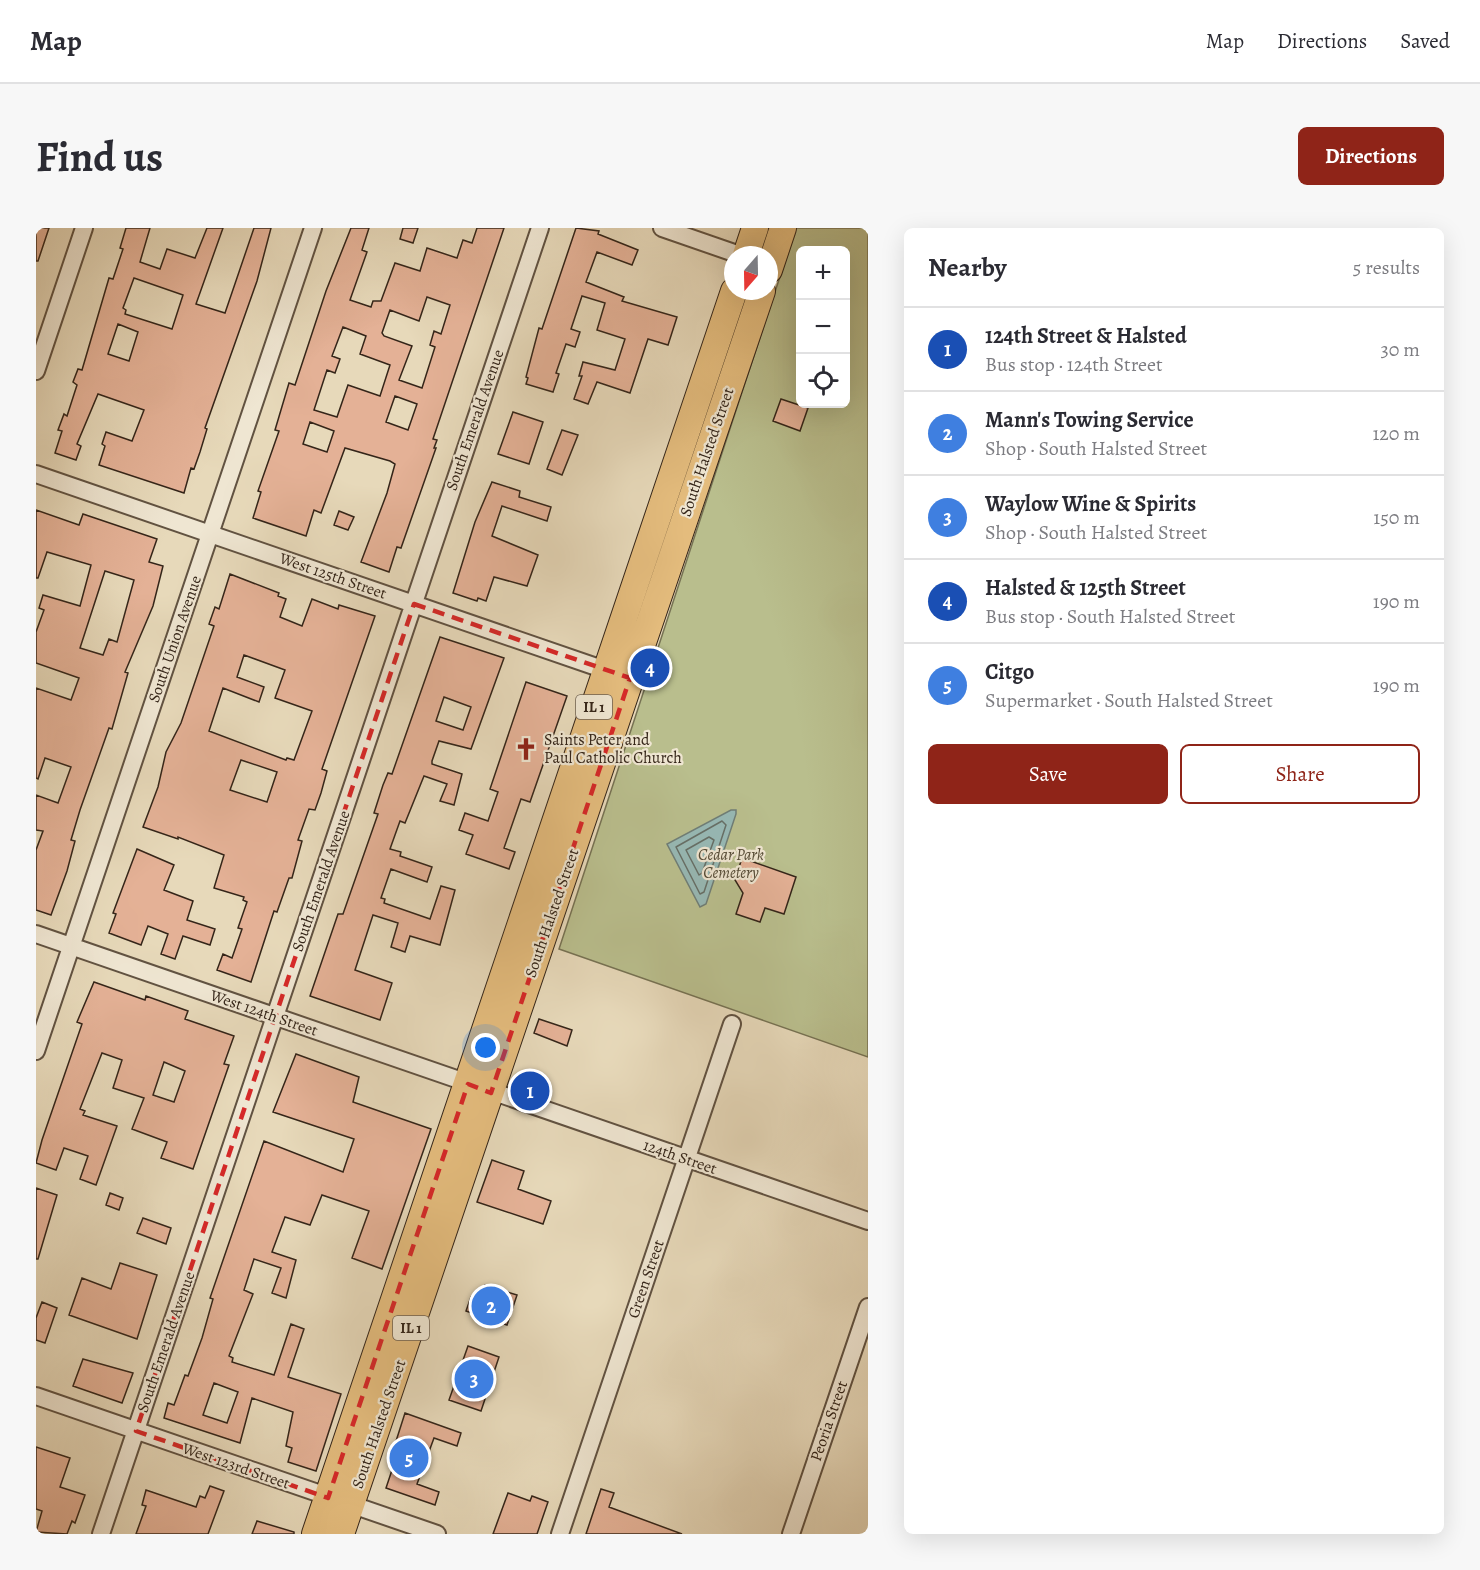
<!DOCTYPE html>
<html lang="en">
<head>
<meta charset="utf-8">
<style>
  body { margin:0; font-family:Alegreya,serif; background:#f7f7f7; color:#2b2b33 }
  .controls { position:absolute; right:18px; top:18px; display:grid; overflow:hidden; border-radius:9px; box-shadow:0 6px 24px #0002 }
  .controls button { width:54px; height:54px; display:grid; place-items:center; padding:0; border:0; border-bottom:2px solid #e1e1e2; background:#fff; color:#2b2b33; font:30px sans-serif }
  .compass { position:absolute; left:688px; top:18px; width:54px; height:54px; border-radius:50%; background:#fff; box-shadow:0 6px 24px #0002; rotate:200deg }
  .you { position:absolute; left:450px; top:820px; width:21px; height:21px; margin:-15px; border:4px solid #fff; border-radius:50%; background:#1a73e8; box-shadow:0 0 0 9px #1a73e833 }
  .badge { display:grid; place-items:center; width:39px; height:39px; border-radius:50%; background:#8f2418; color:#fff; font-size:20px; font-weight:700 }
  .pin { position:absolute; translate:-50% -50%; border:3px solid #fff; box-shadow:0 2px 6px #0006 }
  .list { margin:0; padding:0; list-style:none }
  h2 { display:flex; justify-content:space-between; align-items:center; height:78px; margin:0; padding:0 24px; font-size:26px }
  h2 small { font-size:20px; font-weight:400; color:#7c7c81 }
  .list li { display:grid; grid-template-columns:39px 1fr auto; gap:18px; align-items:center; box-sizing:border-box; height:84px; padding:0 24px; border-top:2px solid #e1e1e2 }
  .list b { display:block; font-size:22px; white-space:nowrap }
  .list p { margin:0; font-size:20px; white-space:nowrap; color:#7c7c81 }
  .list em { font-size:20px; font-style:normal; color:#7c7c81 }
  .actions { display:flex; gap:12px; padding:18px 24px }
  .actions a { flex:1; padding:14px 0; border:2px solid #8f2418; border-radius:9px; text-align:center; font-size:21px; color:#8f2418 }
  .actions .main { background:#8f2418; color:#fff }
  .icon { flex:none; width:33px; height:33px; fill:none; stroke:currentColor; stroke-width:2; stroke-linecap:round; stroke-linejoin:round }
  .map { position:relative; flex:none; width:832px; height:1306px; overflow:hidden; border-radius:9px }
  header { display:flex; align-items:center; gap:36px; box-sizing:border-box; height:84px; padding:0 30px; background:#fff; border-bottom:2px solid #e1e1e2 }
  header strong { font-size:28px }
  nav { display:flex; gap:33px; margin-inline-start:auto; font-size:21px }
  .intro { display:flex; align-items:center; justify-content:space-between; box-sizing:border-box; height:144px; padding:0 36px }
  h1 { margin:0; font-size:42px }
  .button { padding:15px 27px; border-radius:9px; background:#8f2418; color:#fff; font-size:21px; font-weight:700 }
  main { display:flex; gap:36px; padding:0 36px }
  aside { flex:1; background:#fff; border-radius:9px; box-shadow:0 6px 24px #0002 }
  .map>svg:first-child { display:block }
  .green { fill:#b9be8d; stroke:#767253; stroke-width:1.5; fill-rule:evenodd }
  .water { fill:#97b9b5; stroke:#6f7e77; stroke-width:1.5 }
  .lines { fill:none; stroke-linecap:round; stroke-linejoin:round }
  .shore { stroke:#666f67; stroke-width:1.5 }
  .building { fill:#e4b196; stroke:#342519; stroke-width:1.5; fill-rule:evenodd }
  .minor-casing { stroke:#615241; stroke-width:20 }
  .primary-casing { stroke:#342519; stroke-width:28 }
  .minor { stroke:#efe6d2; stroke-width:16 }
  .primary { stroke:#e4bc7d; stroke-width:26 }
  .marked { fill:none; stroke:#d62828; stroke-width:4.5; stroke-dasharray:12 8; stroke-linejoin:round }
  .labels { text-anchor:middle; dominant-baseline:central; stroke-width:4.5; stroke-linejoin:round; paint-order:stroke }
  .shield { fill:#efe6d2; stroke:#6c5f50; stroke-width:1.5 }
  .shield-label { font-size:15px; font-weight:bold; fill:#342519 }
  .street-label { font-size:16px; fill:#342519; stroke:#efe6d2 }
  .poi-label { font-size:16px; fill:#342519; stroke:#efe6d2; text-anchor:start }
  .park-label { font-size:16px; font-style:italic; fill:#554b36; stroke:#efe6d2 }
</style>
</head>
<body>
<header>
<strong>Map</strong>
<nav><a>Map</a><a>Directions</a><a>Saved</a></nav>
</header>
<div class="intro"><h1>Find us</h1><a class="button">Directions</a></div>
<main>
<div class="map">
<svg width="832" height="1306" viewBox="0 0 832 1306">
  <rect width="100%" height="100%" fill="#e7d9ba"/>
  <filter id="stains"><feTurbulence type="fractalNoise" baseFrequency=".00333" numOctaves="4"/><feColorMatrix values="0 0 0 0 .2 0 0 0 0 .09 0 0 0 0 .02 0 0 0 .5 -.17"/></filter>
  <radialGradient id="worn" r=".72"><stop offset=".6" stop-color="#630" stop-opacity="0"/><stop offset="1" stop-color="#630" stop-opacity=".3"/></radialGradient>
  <!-- green -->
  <path class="green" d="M760,0H832V829L523,721ZM764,22H810V176H764Z"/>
  <!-- water -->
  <path class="water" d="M695,582H700V586L670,676L664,679L631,616Z"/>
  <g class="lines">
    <!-- shore -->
    <path class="shore" d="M686,593L690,597L668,664L664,666L640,619Z
      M673,609L678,612L666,645L663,647L650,622Z"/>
  </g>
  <!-- building -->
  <path class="building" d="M0,0H13L2,33H0Z
    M90,0H114L104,34L124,41L131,21L159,30L171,0H187L160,76L189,85L218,0H235L221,53L169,200L171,201L164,224L158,241L155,240L148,265L63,237L69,218L66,216L70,204L96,213L108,182L62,166L41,216L45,218L40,232L19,225L26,203L22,202L28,186L31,188L41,157L37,154L42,141L46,142L73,50L77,51L87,21L84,20ZM98,50L147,67L136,101L89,86L90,82L87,80ZM82,96L102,104L93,133L72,126Z
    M315,0H333L326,22L331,24L314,72L335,79L337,73H345L359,35L384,43L391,20L421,30L427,12L436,15L441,0H468L397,211L401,212L398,220H400L365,320L361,319L353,344L325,334L351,265L359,236L354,233L309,220L285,285L278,282L270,308L217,290L225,264L222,263L243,203L239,202L253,155L259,157L290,63ZM391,69L414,77L405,106L398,103L394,117L399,119L386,160L363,152L376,118L348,108L346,105L354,82L383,93ZM307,99L330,108L324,126L354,137L344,168L312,157L301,189L278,182L291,142L299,145L304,131L296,128ZM359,168L381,176L372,202L350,194ZM274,194L298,203L291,224L267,216Z
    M367,0H382L377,15L364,11Z
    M540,0L563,3L562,6L602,22L596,37L561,24L550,54L588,69L586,73L641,89L632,117L612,111L594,165L561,154L552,176L538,171L546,148H543L547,134L579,142L589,111L561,102L569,75L546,68L535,101L544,104L539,119L530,116L520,145L523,146L517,164L490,156L492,150L490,149L503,100L506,101Z
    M745,171L772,180L764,203L737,193Z
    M477,184L507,194L493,236L462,226Z
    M526,202L542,207L526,247L511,241Z
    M456,254L484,263L483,269L515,279L511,293L466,278L456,308L502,327L491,358L458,349L450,373L442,370L441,373L417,365L439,294Z
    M0,282L43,297L47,286L121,311L113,334L127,338L117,378L89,444L92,445L76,501L73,500L44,582L35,612L39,613L31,643L15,687L0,682V622L7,603L0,602V567L22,575L35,539L9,530L2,551L0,550V460L35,472L43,450L0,435V404L8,382L3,380L7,367L44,378L55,337L11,324L2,350H0ZM69,343L98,352L81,414L73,411L67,427L44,420Z
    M303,283L318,289L312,302L298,297Z
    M194,346L243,365L242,368L250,371L244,389L266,398L276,371L302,381L303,377L339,388L286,541L291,543L285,565L279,582L273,581L262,612L266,613L256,650H253L241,684L238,683L215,754L181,742L187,726L196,730L206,701L202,700L211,674L207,672L208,669L178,660L188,627L142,609V611L107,599L122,559L130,524L145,495L178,398L173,396L179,379L183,381ZM208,427L249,442L239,470L276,483L258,532L251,530L250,532L173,503L187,460L223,474L228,459L201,449ZM205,532L241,544L231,574L194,562Z
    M404,409L468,430L435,521L403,513L396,533V536L426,546L418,577L404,573L411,556L388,548L369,595L364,593L354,621L365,624L364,628L396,639L391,654L355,641L345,670L349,671L348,675L394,691L405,658L419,662L404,717L374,708L369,724L355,719L362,695L337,687L319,742L356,755L344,792L274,768L302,686H307L342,586L338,585L347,557L352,545L356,546ZM408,469L435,479L427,502L400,493Z
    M490,454L531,468L494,574L485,571L468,620L479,624L473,641L430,626L437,607L423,602L429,585L452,593L462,564L454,561Z
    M101,621L138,637L128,662L157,673L151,692L179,701L174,717L147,708L139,731L125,726L132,706L112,698L105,717L73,705L80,686L77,685Z
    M706,630L760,649L748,686L729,680L724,694L700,686L707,665L699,652Z
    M58,754L109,772L110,768L152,783L149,791L198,808L188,836L193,837L157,941L125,930L131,914L96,901L108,870L77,860L86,832L66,825L44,881L49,883L47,887L81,898L60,957L44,951L52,928L28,920L20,942L0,935L6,912L46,796L41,794ZM128,834L149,843L138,874L117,867Z
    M503,791L536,802L531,818L498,805Z
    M260,826L323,849L317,874L395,901L346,1041L316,1030L333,983L286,967L274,997L249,989L236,1024L260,1032L250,1070L236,1065L245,1040L218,1031L208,1062L217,1066L193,1128L197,1130L196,1134L238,1147L255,1096L268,1101L252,1149L305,1166L280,1243L252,1234L256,1220L250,1218L257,1184L216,1170L204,1215L128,1190L132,1175L138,1177L149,1147L152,1148L166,1110L177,1071L174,1070L228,913L307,944L318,911L237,884ZM178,1155L202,1164L191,1195L167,1187Z
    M456,932L488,943L482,961L515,973L507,996L441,974Z
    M0,960L21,967L2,1031H0Z
    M74,965L87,970L83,982L70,977Z
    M107,990L135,1000L130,1016L101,1005Z
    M84,1035L121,1047L101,1111L33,1087L46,1050L75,1061Z
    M449,1057L481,1067L471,1097L430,1083L435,1069L444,1072Z
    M6,1074L21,1080L9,1115L0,1112V1090Z
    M432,1118L463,1129L445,1183L413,1172Z
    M47,1131L97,1145L86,1175L37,1158Z
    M369,1185L425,1205L421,1218L398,1210L381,1256L403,1264L399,1277L350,1260L359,1233L354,1232Z
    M0,1219L34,1230L24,1259L49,1267L39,1295L36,1293L31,1306L0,1304L6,1283L0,1281Z
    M174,1258L188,1263L172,1306H100L110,1278L106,1277L110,1262L160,1279L164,1268L169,1270Z
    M565,1261L578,1265L573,1279L646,1306H550Z
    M472,1265L494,1273L496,1268L512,1274L501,1306H457Z
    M221,1293L258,1304V1306H216Z"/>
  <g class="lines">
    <!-- minor casing -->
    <g class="minor-casing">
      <path id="minor" d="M626,0L704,27
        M0,143L48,0
        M0,246L578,445
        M0,706L832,993
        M0,823L277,0
        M0,1168L401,1306
        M65,1306L504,0
        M524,1306L696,796
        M755,1306L832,1079"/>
    </g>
    <!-- primary casing -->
    <g class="primary-casing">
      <path id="primary" d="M710,27L719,0
        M733,42L747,0
        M279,1306L698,63
        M305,1306L726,63"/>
    </g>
    <!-- minor -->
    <use href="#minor" class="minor"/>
    <!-- primary -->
    <use href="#primary" class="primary"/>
  </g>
  <!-- marked area -->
  <path class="marked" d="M378,376L594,450L455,865L432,856L292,1270L100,1203Z"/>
  <!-- icons -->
  <defs>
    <g id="church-bare" transform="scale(1.8)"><path d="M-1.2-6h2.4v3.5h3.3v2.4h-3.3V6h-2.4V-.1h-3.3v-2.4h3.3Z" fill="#8f2418" stroke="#efe6d2" stroke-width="2.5" paint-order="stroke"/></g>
  </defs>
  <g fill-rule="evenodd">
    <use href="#church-bare" x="490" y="521"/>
  </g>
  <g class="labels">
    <!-- shield labels -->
    <g class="shield">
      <rect x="540" y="467" width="36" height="24" rx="4.5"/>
      <rect x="357" y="1088" width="36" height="24" rx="4.5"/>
    </g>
    <g class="shield-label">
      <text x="558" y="479">IL 1</text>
      <text x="375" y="1100">IL 1</text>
    </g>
    <!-- street labels -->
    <g class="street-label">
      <text transform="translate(439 192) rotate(-71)">South Emerald Avenue</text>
      <text transform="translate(671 224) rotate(-71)">South Halsted Street</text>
      <text transform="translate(297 348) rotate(19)">West 125th Street</text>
      <text transform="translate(139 411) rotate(-71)">South Union Avenue</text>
      <text transform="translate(285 653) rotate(-71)">South Emerald Avenue</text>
      <text transform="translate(516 685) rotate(-71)">South Halsted Street</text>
      <text transform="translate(228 785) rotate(19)">West 124th Street</text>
      <text transform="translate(644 929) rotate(19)">124th Street</text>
      <text transform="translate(610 1051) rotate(-71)">Green Street</text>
      <text transform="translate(130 1114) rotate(-71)">South Emerald Avenue</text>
      <text transform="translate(793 1193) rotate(-71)">Peoria Street</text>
      <text transform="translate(343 1196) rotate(-71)">South Halsted Street</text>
      <text transform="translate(200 1238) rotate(19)">West 123rd Street</text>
    </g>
    <!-- poi labels -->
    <g class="poi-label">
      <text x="508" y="512">Saints Peter and<tspan x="508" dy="18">Paul Catholic Church</tspan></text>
    </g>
    <!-- park labels -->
    <g class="park-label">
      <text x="695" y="627">Cedar Park<tspan x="695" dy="18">Cemetery</tspan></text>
    </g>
  </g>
  <rect width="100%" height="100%" filter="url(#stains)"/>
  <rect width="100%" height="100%" fill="url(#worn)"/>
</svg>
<div class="controls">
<button>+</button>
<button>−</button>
<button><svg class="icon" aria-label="locate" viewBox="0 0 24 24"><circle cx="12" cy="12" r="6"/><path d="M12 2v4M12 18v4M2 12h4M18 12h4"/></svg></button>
</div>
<svg class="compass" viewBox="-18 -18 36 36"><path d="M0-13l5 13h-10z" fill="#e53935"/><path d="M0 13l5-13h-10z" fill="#7c7c81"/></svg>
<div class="you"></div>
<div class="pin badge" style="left:494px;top:863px;background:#1a4fb4">1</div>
<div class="pin badge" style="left:455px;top:1078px;background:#3f7fe0">2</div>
<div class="pin badge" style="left:438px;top:1151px;background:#3f7fe0">3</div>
<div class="pin badge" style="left:614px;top:440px;background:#1a4fb4">4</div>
<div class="pin badge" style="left:373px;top:1230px;background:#3f7fe0">5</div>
</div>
<aside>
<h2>Nearby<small>5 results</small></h2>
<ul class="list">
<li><span class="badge" style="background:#1a4fb4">1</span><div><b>124th Street &amp; Halsted</b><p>Bus stop · 124th Street</p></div><em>30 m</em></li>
<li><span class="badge" style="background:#3f7fe0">2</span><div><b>Mann's Towing Service</b><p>Shop · South Halsted Street</p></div><em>120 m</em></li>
<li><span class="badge" style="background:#3f7fe0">3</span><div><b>Waylow Wine &amp; Spirits</b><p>Shop · South Halsted Street</p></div><em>150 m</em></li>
<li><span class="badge" style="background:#1a4fb4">4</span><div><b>Halsted &amp; 125th Street</b><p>Bus stop · South Halsted Street</p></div><em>190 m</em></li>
<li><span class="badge" style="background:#3f7fe0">5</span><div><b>Citgo</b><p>Supermarket · South Halsted Street</p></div><em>190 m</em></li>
</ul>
<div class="actions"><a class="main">Save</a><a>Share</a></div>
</aside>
</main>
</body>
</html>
